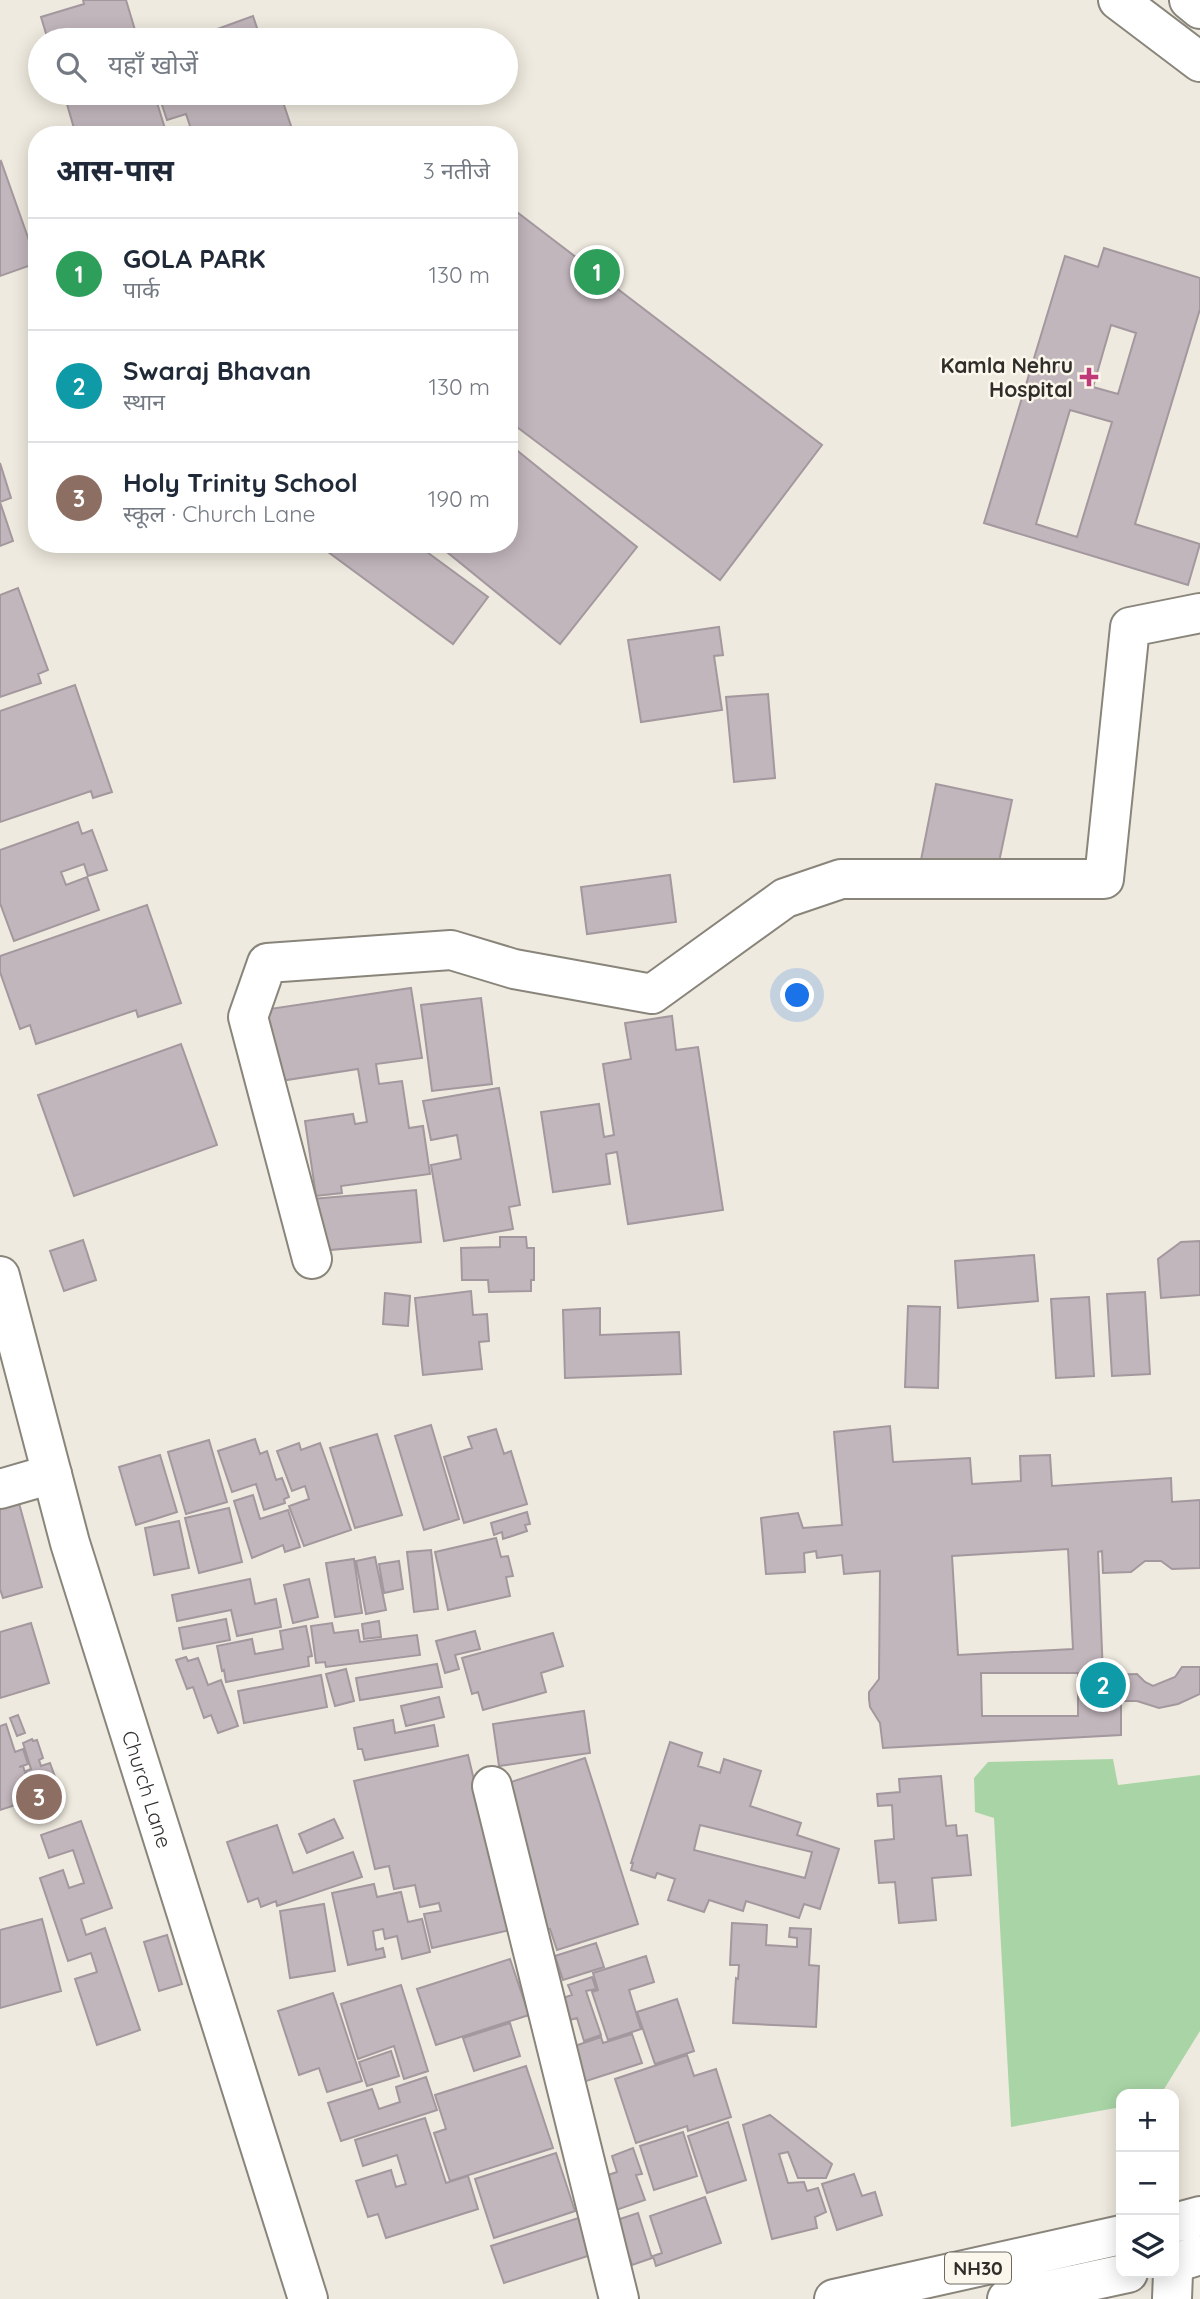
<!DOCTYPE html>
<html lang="hi">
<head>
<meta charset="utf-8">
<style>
  body { margin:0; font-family:Quicksand,"Noto Sans Devanagari",sans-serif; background:#f6f6f7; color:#1f2937 }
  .controls { position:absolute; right:21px; bottom:21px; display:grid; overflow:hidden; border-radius:14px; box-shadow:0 4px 18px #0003 }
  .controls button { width:63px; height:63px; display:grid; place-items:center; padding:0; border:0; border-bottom:2px solid #e0e1e3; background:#fff; color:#1f2937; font:35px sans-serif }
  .you { position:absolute; left:798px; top:996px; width:24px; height:24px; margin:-18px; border:5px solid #fff; border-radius:50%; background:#1a73e8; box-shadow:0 0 0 10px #1a73e833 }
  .badge { display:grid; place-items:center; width:46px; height:46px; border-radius:50%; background:#c03a7a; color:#fff; font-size:23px; font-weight:700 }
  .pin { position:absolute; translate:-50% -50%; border:4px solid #fff; box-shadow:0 2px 7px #0006 }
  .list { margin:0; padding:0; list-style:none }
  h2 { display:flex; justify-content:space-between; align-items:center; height:91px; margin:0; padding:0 28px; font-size:30px }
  h2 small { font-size:23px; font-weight:400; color:#747a83 }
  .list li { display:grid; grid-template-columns:46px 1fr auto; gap:21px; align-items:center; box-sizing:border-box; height:112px; padding:0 28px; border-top:2px solid #e0e1e3 }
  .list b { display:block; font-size:26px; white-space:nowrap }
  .list p { margin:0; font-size:23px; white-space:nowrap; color:#747a83 }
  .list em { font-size:23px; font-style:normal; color:#747a83 }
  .icon { flex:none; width:38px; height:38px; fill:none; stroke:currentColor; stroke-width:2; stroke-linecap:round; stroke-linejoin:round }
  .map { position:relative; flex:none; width:1200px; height:2299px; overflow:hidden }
  .search { position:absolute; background:#fff; box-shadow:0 4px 18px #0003; left:28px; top:28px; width:490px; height:77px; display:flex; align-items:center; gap:18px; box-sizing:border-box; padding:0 24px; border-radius:38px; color:#747a83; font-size:26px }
  .panel { position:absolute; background:#fff; box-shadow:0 4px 18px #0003; left:28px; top:126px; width:490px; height:427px; border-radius:28px }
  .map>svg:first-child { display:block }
  .green { fill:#a9d5a6 }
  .building { fill:#c1b6bc; stroke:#a3989e; stroke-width:2; fill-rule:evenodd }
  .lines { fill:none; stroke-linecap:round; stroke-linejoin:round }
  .minor-casing { stroke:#89857b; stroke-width:42 }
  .major-casing { stroke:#89857b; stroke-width:42 }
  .highway-casing { stroke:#89857b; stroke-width:42 }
  .minor { stroke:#fff; stroke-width:38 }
  .major { stroke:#fff; stroke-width:38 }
  .highway { stroke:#fff; stroke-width:38 }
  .poi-dot { fill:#c03a7a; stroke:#fcf7ec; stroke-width:2.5 }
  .labels { text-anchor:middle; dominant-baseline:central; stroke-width:5; stroke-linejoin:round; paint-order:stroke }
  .shield { fill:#fcf7ec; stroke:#6d6a64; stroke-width:2 }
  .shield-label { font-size:19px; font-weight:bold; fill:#302e2a }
  .poi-label { font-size:21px; font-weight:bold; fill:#302e2a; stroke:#fcf7ec; text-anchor:end }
  .street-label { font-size:21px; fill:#302e2a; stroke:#fcf7ec }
</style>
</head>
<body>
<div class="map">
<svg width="1200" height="2299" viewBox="0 0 1200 2299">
  <rect width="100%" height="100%" fill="#efeadf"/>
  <!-- green -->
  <path class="green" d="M1113,1759L1118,1785L1200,1775V2031L1161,2094H1121V2107L1011,2127L994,1818L975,1812L974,1778L988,1762Z"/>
  <!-- building -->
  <path class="building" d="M83,0H126L138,40H48L41,17L84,4Z
    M253,16L261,40H187Z
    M70,93H154L167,135H76L64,94Z
    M158,93H239L240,99L258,93H280L294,135H193L186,114L167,120Z
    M1,161L37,263L0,276V162Z
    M509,206L822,445L720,580L509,421Z
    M1104,248L1200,278V309L1135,524L1200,544L1188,585L984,523L1065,256L1098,267ZM1111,325L1136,333L1118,394L1093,387ZM1070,410L1112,422L1077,537L1036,524Z
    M509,444L637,547L560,644L437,544H509Z
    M0,463L11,498L0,502Z
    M0,502L13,541L0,546Z
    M328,544H416L488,597L453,644L324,549Z
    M18,588L48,670L38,674L41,683L0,697V595Z
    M719,627L723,655L714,656L722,710L641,722L628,640Z
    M75,685L112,792L93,798L91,791L0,822V711Z
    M768,694L775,778L734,782L726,697Z
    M936,784L1012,800L995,881L920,865Z
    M78,822L82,834L92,830L107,870L88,876L84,864L61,872L66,885L87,877L99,910L14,941L0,903V850Z
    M670,875L676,922L587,934L581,887Z
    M147,905L181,1003L138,1017L136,1010L36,1044L30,1025L20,1029L0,972V956Z
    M411,988L422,1058L376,1064L379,1084L402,1081L409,1128L423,1126L430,1174L341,1186L342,1193L316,1196L305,1121L353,1114L355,1124L367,1122L358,1069L274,1082L263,1010Z
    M481,998L492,1084L432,1091L421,1005Z
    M672,1016L676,1050L698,1047L723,1210L628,1224L617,1152L606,1154L610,1184L553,1192L541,1112L599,1104L604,1137L614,1135L603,1064L631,1059L625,1023Z
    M181,1044L217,1145L74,1196L38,1095Z
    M499,1088L520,1205L509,1207L513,1229L444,1241L431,1165L461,1159L457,1135L431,1140L423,1101Z
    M416,1190L421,1242L295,1253L312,1199Z
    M500,1237H526L527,1248H534V1280H531V1291L489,1292L488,1280H462L461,1248L500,1247Z
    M83,1240L96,1280L64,1291L50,1251Z
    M1200,1241V1295L1161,1298L1158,1259L1181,1242Z
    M1034,1255L1038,1301L958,1308L955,1261Z
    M471,1291L473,1315L487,1314L489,1341L479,1342L482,1369L423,1375L415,1298Z
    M1145,1292L1150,1374L1112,1376L1107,1294Z
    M385,1293L410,1296L408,1326L383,1324Z
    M1089,1297L1094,1376L1056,1378L1051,1299Z
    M908,1306L940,1307L938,1388L905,1387Z
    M600,1308V1335L679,1332L681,1374L565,1378L563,1310Z
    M431,1425L459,1519L424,1530L395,1436Z
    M890,1426L893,1462L970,1458L972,1484L1021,1481L1020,1456L1050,1455L1052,1486L1171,1478L1172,1502L1200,1500V1568L1172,1569L1161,1561H1145L1131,1572L1103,1573L1102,1551L1098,1552L1103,1675L1137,1674L1145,1682L1153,1686L1175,1677L1182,1667H1200V1694L1178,1704L1159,1708L1137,1701H1121V1735L883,1748L880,1723L870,1707L869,1699V1692L879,1679L880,1571L844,1574L842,1555L817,1558L816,1551L804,1553L805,1572L766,1574L761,1518L798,1513L803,1528L842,1525L834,1432ZM1068,1549L1073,1649L958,1655L952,1556ZM981,1673H1078V1716H982Z
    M496,1429L504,1454L511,1451L527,1504L464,1523L444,1457L472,1448L468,1437Z
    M377,1434L402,1515L355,1528L330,1448Z
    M255,1439L260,1454L267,1451L276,1480L282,1478L289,1497L284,1499L285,1503L264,1510L256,1484L232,1492L218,1451Z
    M209,1440L227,1502L186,1514L168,1452Z
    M299,1443L301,1450L320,1443L351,1530L304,1546L289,1506L309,1499L305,1486L292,1491L277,1451Z
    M160,1455L177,1512L136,1525L119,1467Z
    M253,1495L260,1519L288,1510L300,1547L285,1552L283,1545L252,1558L234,1501Z
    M17,1496L42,1587L3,1598L0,1589V1500Z
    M229,1508L242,1562L199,1573L185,1518Z
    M527,1512L530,1524L525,1525L527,1531L503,1539L502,1532L494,1535L491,1523Z
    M179,1521L189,1568L154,1575L145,1528Z
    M496,1538L501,1557L508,1556L513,1576L506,1577L510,1596L448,1610L435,1552Z
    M431,1550L438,1609L414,1612L407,1552Z
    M375,1557L386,1610L366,1614L356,1561Z
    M354,1559L362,1613L335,1617L326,1563Z
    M399,1561L403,1589L384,1593L379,1564Z
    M250,1579L255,1604L276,1599L281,1627L237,1636L231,1610L177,1621L172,1595Z
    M309,1579L318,1617L293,1623L284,1585Z
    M226,1619L230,1640L183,1649L179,1628Z
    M379,1621L381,1637L364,1639L362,1624Z
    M31,1623L49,1683L0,1698V1632Z
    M332,1623L334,1633L358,1630L360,1642L417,1635L420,1655L326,1667L325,1662L316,1663L311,1626Z
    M306,1626L312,1656L308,1657L309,1666L226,1682L224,1670L222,1671L217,1646L252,1639L255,1654L283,1649L280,1631Z
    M475,1631L480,1649L455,1655L459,1669L445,1673L436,1641Z
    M553,1633L563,1666L541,1673L546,1692L483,1710L478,1692L472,1694L462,1658Z
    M186,1657L188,1661L198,1658L208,1685L221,1680L238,1726L218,1733L211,1715L204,1718L193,1687L187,1689L176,1660Z
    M437,1664L442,1687L360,1700L356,1678Z
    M346,1669L354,1701L335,1706L326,1674Z
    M321,1675L327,1707L244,1723L238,1691Z
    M439,1697L444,1717L406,1726L401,1706Z
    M584,1711L590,1753L499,1766L493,1724Z
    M18,1715L25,1733L17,1736L10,1718Z
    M393,1720L395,1733L434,1725L438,1746L365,1760L362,1749H358L354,1728Z
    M6,1724L15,1752L23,1749L28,1764L19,1767L23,1766L26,1776L27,1781L25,1782L31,1800L0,1810V1726Z
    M32,1739L33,1741L37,1740L43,1758L39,1760L41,1766L50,1763L59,1788L35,1797L26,1771L31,1769L23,1743Z
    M670,1742L702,1753L698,1766L720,1773L724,1759L761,1771L750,1806L801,1823L797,1835L839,1849L820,1909L804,1904L799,1918L746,1901L743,1911L709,1900L704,1912L668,1900L675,1879L657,1873L655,1878L631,1870L633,1863H631ZM700,1825L812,1852L805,1878L694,1850Z
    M468,1755L510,1930L432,1948L424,1914L441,1911L439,1903L420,1907L415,1885L394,1889L389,1866L375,1869L354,1781Z
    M585,1758L638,1924L557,1950L550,1929L544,1930L505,1784Z
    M941,1776L946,1826L956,1825L957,1836L967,1835L971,1875L932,1878L936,1920L899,1923L895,1882L879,1883L875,1841L894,1839L892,1805L878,1806L877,1794L900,1792L899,1779Z
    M334,1819L343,1838L307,1853L299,1834Z
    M81,1821L112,1908L81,1919L86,1935L105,1928L140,2030L97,2045L75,1979L97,1972L91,1953L68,1961L40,1878L63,1870L69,1888L84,1883L73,1850L49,1858L41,1835Z
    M277,1825L293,1873L353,1852L362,1877L277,1906L276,1901L261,1907L258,1898L248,1902L227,1842Z
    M374,1884L377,1897L401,1892L408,1922L422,1919L430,1952L402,1959L397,1936L385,1939L383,1929L373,1931L376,1950L383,1948L385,1957L348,1965L332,1893Z
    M324,1904L335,1971L290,1978L280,1911Z
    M42,1919L61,1991L0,2008V1930Z
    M732,1923L767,1925L766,1945L797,1947V1938L789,1937L790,1928L811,1929L809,1965L819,1966L816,2027L733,2023L736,1978L738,1979L739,1965H730Z
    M167,1935L182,1984L159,1991L144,1942Z
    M596,1943L604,1967L563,1980L555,1956Z
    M646,1956L654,1982L629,1990L641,2029L608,2040L592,1992L598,1990L593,1973Z
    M510,1959L529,2015L436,2045L417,1989Z
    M592,1977L596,1989L586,1991L601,2035L584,2041L577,2018L570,2020L563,1998L572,1995L568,1985Z
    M401,1985L428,2071L404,2079L394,2046L358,2059L341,2004Z
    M333,1993L362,2081L327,2092L319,2068L299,2075L278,2011Z
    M677,1999L694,2051L655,2064L637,2012Z
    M510,2023L520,2056L474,2071L463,2038Z
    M632,2034L642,2063L583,2082L572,2047L601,2037L603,2043Z
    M391,2051L399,2076L367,2086L359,2062Z
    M687,2055L694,2076L716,2069L731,2117L688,2131L687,2126L636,2143L615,2079Z
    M526,2066L553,2148L450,2181L434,2133L446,2129L435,2095Z
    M426,2077L437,2110L341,2141L328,2103L372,2089L379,2109L400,2102L396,2087Z
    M770,2115L832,2164L826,2178H798L788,2152L779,2154L788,2183L804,2182L807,2191L818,2188L826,2212L815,2217L817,2228L772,2239L743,2125Z
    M425,2118L446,2183L468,2176L478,2209L386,2238L378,2214L368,2217L356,2181L391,2170L396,2187L406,2184L397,2155L363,2166L355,2140Z
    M728,2122L746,2180L707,2193L688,2136Z
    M683,2132L697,2176L654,2190L640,2146Z
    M633,2148L642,2174L636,2175L645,2200L616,2210L605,2176L617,2172L612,2156Z
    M556,2153L575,2211L494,2238L475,2179Z
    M854,2174L862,2196L875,2192L882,2215L837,2230L822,2184Z
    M705,2197L721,2243L656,2266L653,2256L662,2253L650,2216Z
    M638,2213L652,2258L632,2265L617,2220Z
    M591,2214L603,2251L504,2283L491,2246Z"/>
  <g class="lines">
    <!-- minor casing -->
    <g class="minor-casing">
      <g id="minor">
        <path d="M312,1259L248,1017L267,963L451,950L514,969L652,994L785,898L841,879H1104L1130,627L1200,613"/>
        <path id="s1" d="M0,1276L70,1543L308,2299"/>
        <path d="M0,1489L52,1474"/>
        <path d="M492,1786L619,2299"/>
        <path d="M1172,2299L1173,2273"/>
      </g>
    </g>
    <!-- major casing -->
    <g class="major-casing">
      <path id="major" d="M1118,0L1200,62
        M1189,0L1200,9"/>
    </g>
    <!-- highway casing -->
    <g class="highway-casing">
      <path id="highway" d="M1174,2223L1200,2216
        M1174,2263L1200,2255
        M834,2299L1121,2235
        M1007,2299L1128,2273"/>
    </g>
    <!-- minor -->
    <use href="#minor" class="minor"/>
    <!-- major -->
    <use href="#major" class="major"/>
    <!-- highway -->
    <use href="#highway" class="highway"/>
  </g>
  <!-- markers -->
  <path class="poi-dot" d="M1085.5 366.5h7v7h7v7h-7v7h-7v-7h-7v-7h7z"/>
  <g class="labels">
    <!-- shield labels -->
    <rect class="shield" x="945" y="2252.5" width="66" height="31" rx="5"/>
    <g class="shield-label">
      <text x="978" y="2268">NH30</text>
    </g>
    <!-- poi labels -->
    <g class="poi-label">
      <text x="1073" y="365">Kamla Nehru<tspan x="1073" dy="24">Hospital</tspan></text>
    </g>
    <!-- street labels -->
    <g class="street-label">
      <text stroke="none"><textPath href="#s1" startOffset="534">Church Lane</textPath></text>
    </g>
  </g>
</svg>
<div class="controls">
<button>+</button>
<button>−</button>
<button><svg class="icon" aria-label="layers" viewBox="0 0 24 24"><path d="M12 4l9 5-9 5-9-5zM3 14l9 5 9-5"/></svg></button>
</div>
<div class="you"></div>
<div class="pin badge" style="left:597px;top:272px;background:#2e9e5b">1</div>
<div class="pin badge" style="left:1103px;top:1685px;background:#0f9aa8">2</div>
<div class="pin badge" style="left:39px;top:1797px;background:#8d6e63">3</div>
<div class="search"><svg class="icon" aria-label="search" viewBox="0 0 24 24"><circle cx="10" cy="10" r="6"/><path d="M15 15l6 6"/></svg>यहाँ खोजें</div>
<section class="panel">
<h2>आस-पास<small>3 नतीजे</small></h2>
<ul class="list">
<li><span class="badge" style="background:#2e9e5b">1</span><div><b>GOLA PARK</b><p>पार्क</p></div><em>130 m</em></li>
<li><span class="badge" style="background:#0f9aa8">2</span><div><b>Swaraj Bhavan</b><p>स्थान</p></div><em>130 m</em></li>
<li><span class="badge" style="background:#8d6e63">3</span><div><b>Holy Trinity School</b><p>स्कूल · Church Lane</p></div><em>190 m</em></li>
</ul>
</section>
</div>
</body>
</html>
